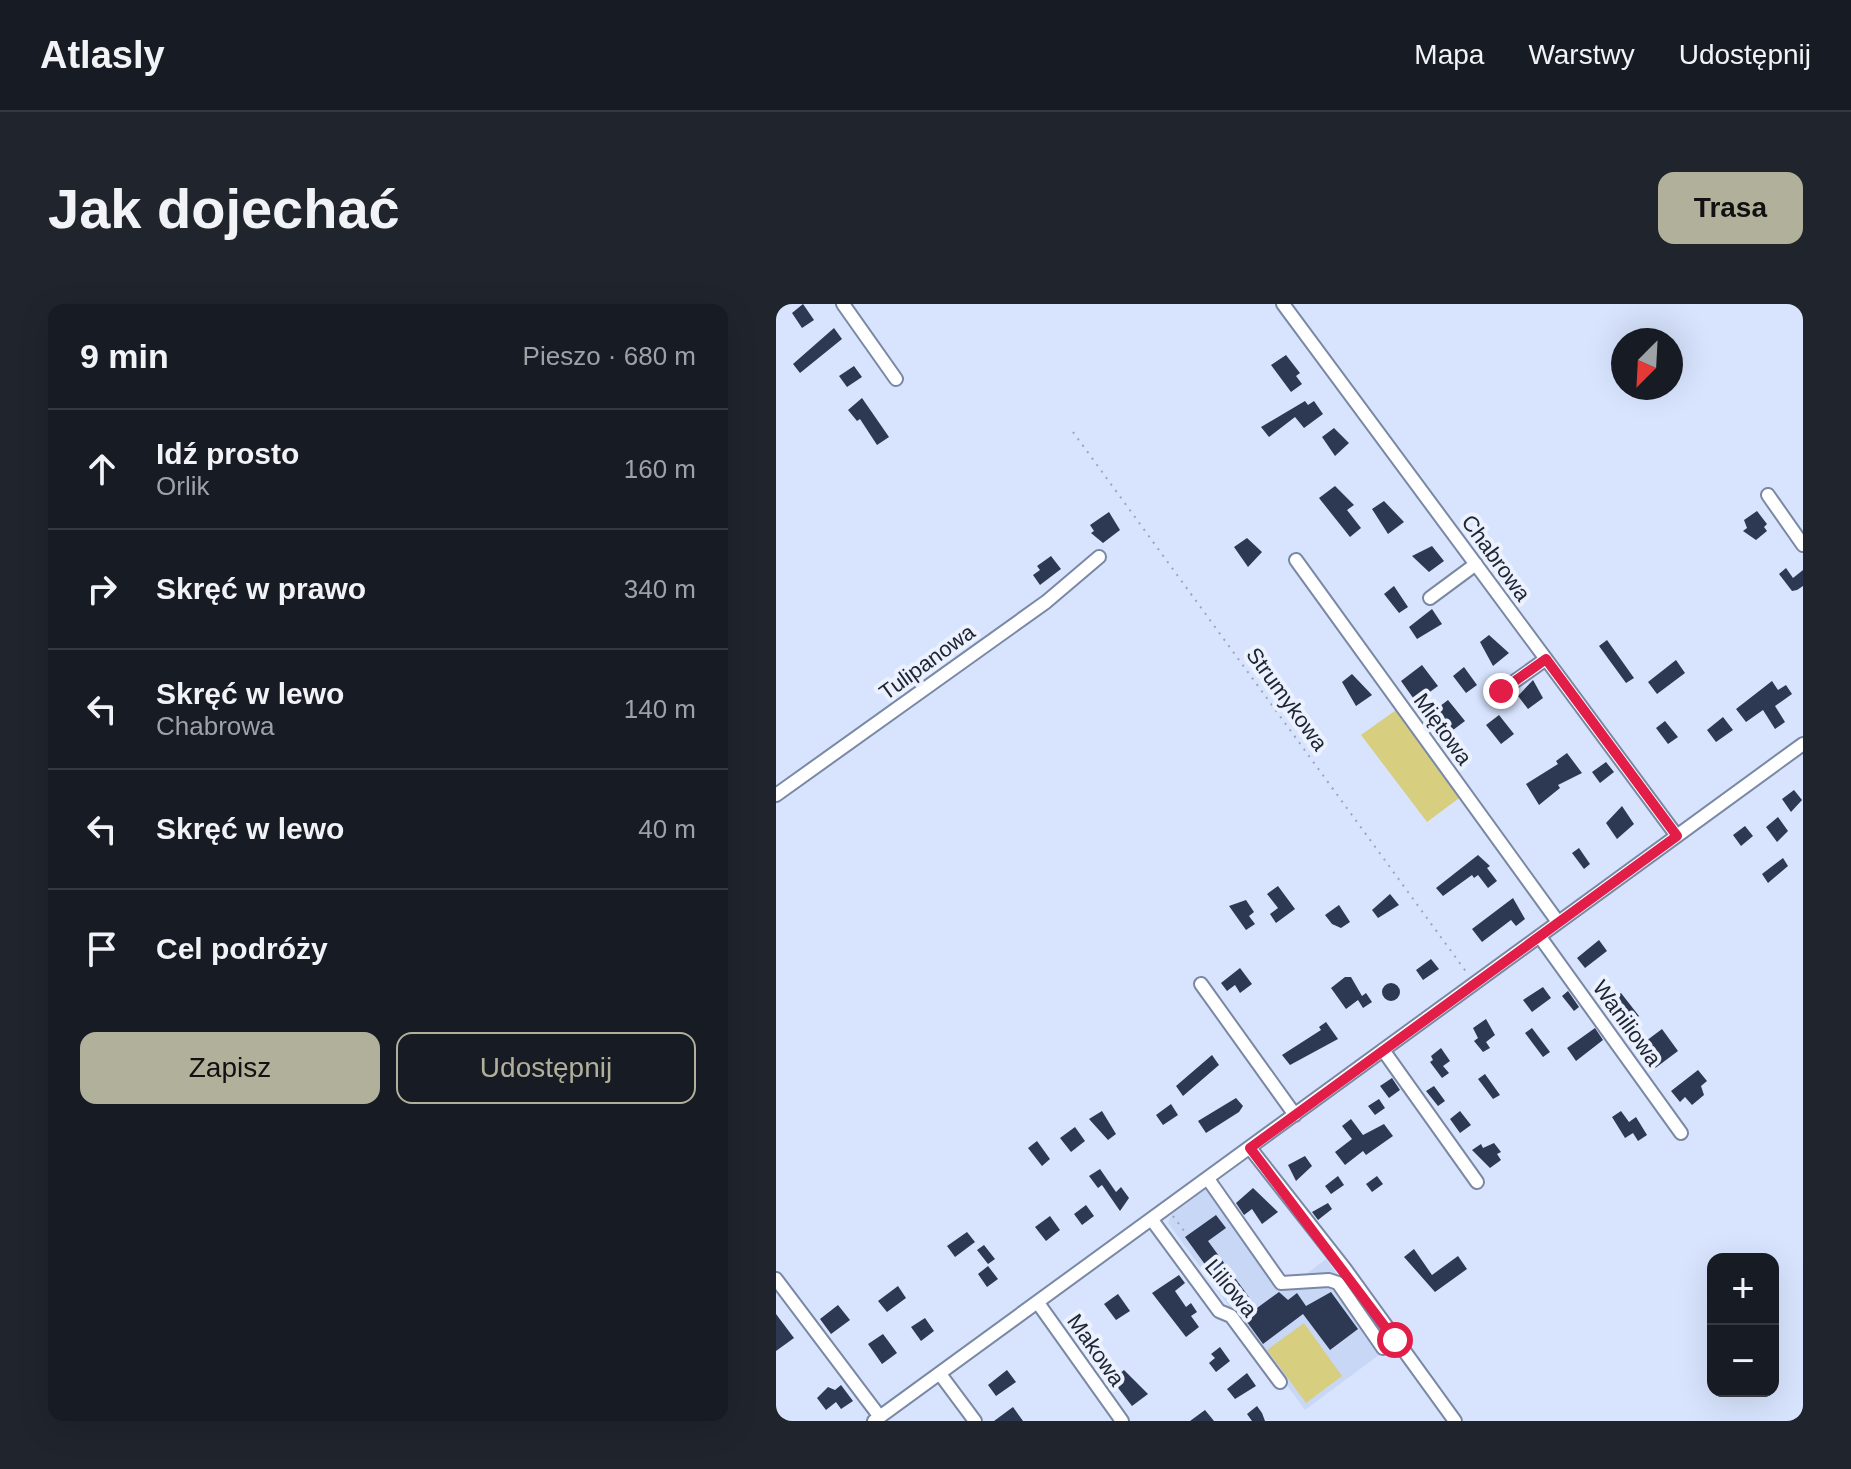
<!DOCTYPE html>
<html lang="pl">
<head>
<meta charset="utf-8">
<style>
  body { margin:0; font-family:Helvetica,sans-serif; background:#20242c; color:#f1f3f6 }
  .controls { position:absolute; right:24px; bottom:24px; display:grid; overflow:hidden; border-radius:16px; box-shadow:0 8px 32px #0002 }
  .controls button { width:72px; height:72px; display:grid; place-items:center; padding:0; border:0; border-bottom:2px solid #363941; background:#171b24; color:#f1f3f6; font:40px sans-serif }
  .compass { position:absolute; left:835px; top:24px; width:72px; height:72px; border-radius:50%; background:#171b24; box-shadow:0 8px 32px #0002; rotate:204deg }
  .stop { position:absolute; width:24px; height:24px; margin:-18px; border:6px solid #e11d48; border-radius:50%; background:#fff }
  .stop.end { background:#e11d48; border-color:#fff; box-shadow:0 2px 8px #0008 }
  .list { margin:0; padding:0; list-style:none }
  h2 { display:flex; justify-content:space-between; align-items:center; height:104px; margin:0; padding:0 32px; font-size:34px }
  h2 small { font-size:26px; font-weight:400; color:#9ea1a6 }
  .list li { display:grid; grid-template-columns:52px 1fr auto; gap:24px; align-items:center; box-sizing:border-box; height:120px; padding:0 32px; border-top:2px solid #363941 }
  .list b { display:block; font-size:30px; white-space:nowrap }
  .list p { margin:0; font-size:26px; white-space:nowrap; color:#9ea1a6 }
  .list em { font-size:26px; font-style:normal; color:#9ea1a6 }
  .actions { display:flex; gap:16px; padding:24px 32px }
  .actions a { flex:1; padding:18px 0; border:2px solid #b1b09a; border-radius:16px; text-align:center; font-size:28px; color:#b1b09a }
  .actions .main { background:#b1b09a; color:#111 }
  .icon { flex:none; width:44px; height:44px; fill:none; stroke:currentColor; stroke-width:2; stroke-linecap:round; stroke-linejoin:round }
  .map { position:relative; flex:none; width:1027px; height:1117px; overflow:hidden; border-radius:16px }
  header { display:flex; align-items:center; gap:48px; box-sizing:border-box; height:112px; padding:0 40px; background:#171b24; border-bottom:2px solid #363941 }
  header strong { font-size:38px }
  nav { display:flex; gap:44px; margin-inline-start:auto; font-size:28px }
  .intro { display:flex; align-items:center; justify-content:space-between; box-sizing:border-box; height:192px; padding:0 48px }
  h1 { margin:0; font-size:56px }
  .button { padding:20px 36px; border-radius:16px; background:#b1b09a; color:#111; font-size:28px; font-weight:700 }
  main { display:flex; gap:48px; padding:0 48px }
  aside { flex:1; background:#171b24; border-radius:16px; box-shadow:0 8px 32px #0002 }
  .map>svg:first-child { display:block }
  .built { fill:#c9d7f6 }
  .garden { fill:#d7ce80 }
  .building { fill:#2d3952 }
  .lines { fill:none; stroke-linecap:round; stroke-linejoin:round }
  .minor-casing { stroke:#7988a5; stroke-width:16 }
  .path { stroke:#9ba5ba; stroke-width:2; stroke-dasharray:2 6; stroke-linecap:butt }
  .minor { stroke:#fff; stroke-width:12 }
  .route { stroke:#e11d48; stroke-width:10 }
  .labels { text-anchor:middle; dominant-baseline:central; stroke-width:8; stroke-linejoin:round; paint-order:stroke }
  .street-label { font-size:22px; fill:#202631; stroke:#ebf1fe }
</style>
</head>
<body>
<header>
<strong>Atlasly</strong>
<nav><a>Mapa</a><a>Warstwy</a><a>Udostępnij</a></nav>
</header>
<div class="intro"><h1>Jak dojechać</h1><a class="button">Trasa</a></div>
<main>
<aside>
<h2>9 min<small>Pieszo · 680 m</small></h2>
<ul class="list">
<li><svg class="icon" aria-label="ahead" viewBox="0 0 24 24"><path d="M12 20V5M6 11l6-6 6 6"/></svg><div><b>Idź prosto</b><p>Orlik</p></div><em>160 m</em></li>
<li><svg class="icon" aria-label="right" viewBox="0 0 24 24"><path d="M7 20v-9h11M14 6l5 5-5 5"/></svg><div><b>Skręć w prawo</b></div><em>340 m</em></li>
<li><svg class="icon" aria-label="left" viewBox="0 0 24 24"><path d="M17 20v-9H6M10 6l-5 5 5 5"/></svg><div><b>Skręć w lewo</b><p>Chabrowa</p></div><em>140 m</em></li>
<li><svg class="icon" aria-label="left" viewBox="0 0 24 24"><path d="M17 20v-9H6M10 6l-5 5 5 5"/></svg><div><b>Skręć w lewo</b></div><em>40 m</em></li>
<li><svg class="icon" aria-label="arrive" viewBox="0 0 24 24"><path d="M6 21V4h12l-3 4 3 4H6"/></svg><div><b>Cel podróży</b></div></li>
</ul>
<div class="actions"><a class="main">Zapisz</a><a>Udostępnij</a></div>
</aside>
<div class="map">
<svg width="1027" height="1117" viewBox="0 0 1027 1117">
  <rect width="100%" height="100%" fill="#d8e4fe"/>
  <!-- built -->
  <path class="built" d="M437,880L513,983L550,955L615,1042L529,1106L392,919L395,911Z"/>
  <!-- garden -->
  <path class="garden" d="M620,406L686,492L651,518L585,431Z
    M528,1019L566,1072L530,1099L491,1046Z"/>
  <!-- building -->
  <path class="building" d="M27,0L38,16L26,24L16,9Z
    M58,24L66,35L24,69L17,60Z
    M510,51L524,69L520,72L526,80L515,88L495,61Z
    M78,62L86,73L71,83L63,72Z
    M86,94L113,133L101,141L84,115L81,117L72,106Z
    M529,97L532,101L538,97L547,110L528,124L519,113L493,133L485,123Z
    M558,124L573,139L559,152L546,133Z
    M559,182L578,201L571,206L585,224L574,233L543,194Z
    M608,197L628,218L612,230L596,205Z
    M981,207L991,220L988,223L991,227L980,236L967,227L971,224L968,216Z
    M333,208L344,226L327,239L315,229L318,227L314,221Z
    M471,234L486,248L472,263L458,243Z
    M656,242L668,257L653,268L636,252Z
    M275,252L285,265L264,281L257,271L264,266L261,262Z
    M1010,264L1017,274L1027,266V282L1021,286L1016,287L1003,270Z
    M618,282L632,303L623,309L608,290Z
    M656,305L666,320L641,335L633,323Z
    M713,331L733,349L717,362L704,338Z
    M831,336L858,374L850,379L823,342Z
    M900,356L909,369L881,390L872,378Z
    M646,361L662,382L640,398L625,377Z
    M688,363L701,381L690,389L677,372Z
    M576,370L596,391L580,402L566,378Z
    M757,376L767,394L752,405L742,392Z
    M996,377L1002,386L1010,381L1016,390L999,402L1009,418L999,425L987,406L970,418L960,405Z
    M672,396L689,417L673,429L664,418L658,423L650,413Z
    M723,411L738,430L725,440L710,421Z
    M947,413L957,426L940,438L931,426Z
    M889,417L902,433L892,440L880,424Z
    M791,449L806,469L782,481L784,484L763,501L750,480L782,460L780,457Z
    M830,458L838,468L824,479L816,468Z
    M1018,486L1026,496L1015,508L1006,495Z
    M846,502L858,520L841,535L830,519Z
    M1002,513L1012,527L1001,538L990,523Z
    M969,522L977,532L965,542L957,531Z
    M803,544L814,560L808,565L796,549Z
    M702,551L714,562L711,564L721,577L712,584L702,571L698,574L696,571L667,592L660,584Z
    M1007,554L1012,562L992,579L986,570Z
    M502,582L519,605L500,619L494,610L502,604L491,590Z
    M614,590L623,601L602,614L596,606Z
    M737,594L749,615L740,622L735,616L706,638L696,625Z
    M470,596L478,608L473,612L479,620L470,626L453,602Z
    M563,601L574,618L565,624L556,620L549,611Z
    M823,636L831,647L809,664L801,654Z
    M655,655L663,665L647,676L640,666Z
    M464,664L476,680L464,689L459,681L451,687L445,679Z
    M569,673H575L586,692L590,689L596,698L587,704L582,696L570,705L555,684Z
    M606 688a9 9 0 1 1 18 0a9 9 0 1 1-18 0Z
    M767,683L775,694L756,708L747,696Z
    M792,687L803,703L798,707L786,692Z
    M845,689L863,712L849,723L831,700Z
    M710,715L719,731L710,738L714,744L707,748L698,737L702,734L697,724Z
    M550,718L562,735L514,761L506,751L545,726L543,723Z
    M756,724L774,748L767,753L749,729Z
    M819,724L827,736L800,757L791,744Z
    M886,725L902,747L878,765L866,740Z
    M665,744L674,757L667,762L673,769L666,774L654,758L657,756L655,752Z
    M436,751L443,761L407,792L400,782Z
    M922,766L931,777L925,782L928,791L916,801L909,793L904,798L895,787Z
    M709,770L724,791L717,795L702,775Z
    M616,774L624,786L613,794L604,782Z
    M658,782L669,797L662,802L650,787Z
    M460,794L467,802L463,808L430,829L422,817Z
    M603,795L609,804L599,811L592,802Z
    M395,800L402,811L387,821L380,811Z
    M326,807L340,830L332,836L313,815Z
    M684,807L695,821L684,829L674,815Z
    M845,807L853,818L860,813L871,831L862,837L857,829L849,834L836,813Z
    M575,815L587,831L608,820L617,832L590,851L587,847L569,861L559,848L576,835L566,822Z
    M299,823L309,837L295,848L284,834Z
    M261,837L274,855L266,862L252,844Z
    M718,839L725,848L721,850L725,856L714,864L696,846L705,840L707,844Z
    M529,852L536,862L520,877L512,861Z
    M324,865L340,888L345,883L353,894L344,907L326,881L322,884L313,872Z
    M562,872L568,881L555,890L549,882Z
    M601,872L607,880L596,888L590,880Z
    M477,884L502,908L486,920L476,905L468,911L460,899Z
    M552,899L556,905L542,916L536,908Z
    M310,901L318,912L306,921L298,910Z
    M440,911L450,924L432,937L481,1004L503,988L512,996L521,989L530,1002L555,988L582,1025L554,1046L527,1010L487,1040L409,933Z
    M274,912L284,926L270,937L259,923Z
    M191,928L199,938L179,953L171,942Z
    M208,941L219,955L212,960L201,946Z
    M638,945L656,971L682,952L691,965L659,988L628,953Z
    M212,962L222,975L211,983L202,970Z
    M403,971L409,979L399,987L410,1003L415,999L421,1008L415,1012L423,1023L410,1033L376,989Z
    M122,982L130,994L111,1008L102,997Z
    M342,990L354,1007L340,1016L328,1000Z
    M62,1001L74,1016L55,1030L44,1015Z
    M0,1010L18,1034L0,1047Z
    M149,1014L158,1027L145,1037L135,1023Z
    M107,1030L121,1049L106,1060L92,1040Z
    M444,1043L454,1057L440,1068L433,1059L439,1054L435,1050Z
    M231,1066L240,1078L220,1092L212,1081Z
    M348,1066L372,1090L356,1102L336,1076Z
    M471,1069L480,1082L459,1095L451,1085Z
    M65,1081L77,1097L65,1105L60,1098L50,1106L41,1094L52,1083L59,1086Z
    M481,1102L486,1109L489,1117H476L471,1110Z
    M237,1103L247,1117H218Z
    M429,1106L438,1117H414Z"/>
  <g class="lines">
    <!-- minor casing -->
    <g class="minor-casing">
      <path id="minor" d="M67,0L120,75
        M507,0L901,532
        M992,191L1027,241
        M520,256L782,618
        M654,294L700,260
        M725,387L770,355
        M0,491L270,298L323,253
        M764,633L905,829
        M425,680L519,811
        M607,746L701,878
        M474,844L569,965L679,1117
        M432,875L505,979L553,976L562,979L607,1044
        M376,916L443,1007L455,1012L504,1078
        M0,975L104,1113
        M262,999L346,1117
        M164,1070L199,1117
        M98,1117L1027,440"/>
    </g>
    <!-- path -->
    <path class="path" d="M297,128L691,669
      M397,912L409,928"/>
    <!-- minor -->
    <use href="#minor" class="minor"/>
  </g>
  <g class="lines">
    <!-- route -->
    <path class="route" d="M619,1036L474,844L901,532L770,355L725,387"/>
  </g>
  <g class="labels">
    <!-- street labels -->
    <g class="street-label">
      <text transform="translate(720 254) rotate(54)">Chabrowa</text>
      <text transform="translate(151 358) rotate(-36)">Tulipanowa</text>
      <text transform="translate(511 395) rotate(54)">Strumykowa</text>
      <text transform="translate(667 425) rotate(54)">Miętowa</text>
      <text transform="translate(851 719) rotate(54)">Waniliowa</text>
      <text transform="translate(455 984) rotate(50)">Liliowa</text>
      <text transform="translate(320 1046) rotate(55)">Makowa</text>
    </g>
  </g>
</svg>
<div class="controls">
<button>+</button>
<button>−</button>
</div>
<svg class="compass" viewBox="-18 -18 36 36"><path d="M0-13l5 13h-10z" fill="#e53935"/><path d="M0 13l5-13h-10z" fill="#9ea1a6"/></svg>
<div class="stop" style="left:619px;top:1036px"></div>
<div class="stop end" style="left:725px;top:387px"></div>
</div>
</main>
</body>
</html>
